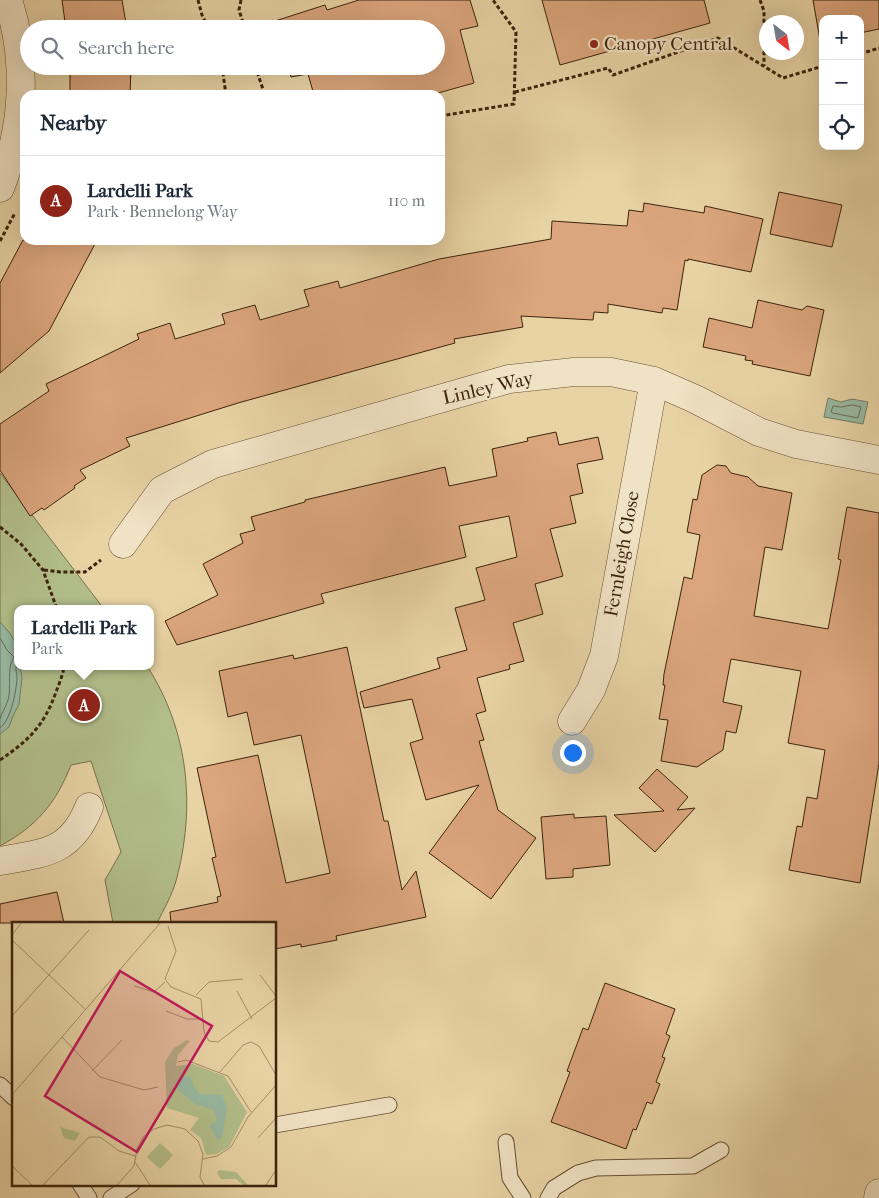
<!DOCTYPE html>
<html lang="en">
<head>
<meta charset="utf-8">
<style>
  body { margin:0; font-family:"IM FELL French Canon",serif; background:#f2f2f3; color:#1f2937 }
  .controls { position:absolute; right:15px; top:15px; display:grid; overflow:hidden; border-radius:10px; box-shadow:0 5px 20px #0002 }
  .controls button { width:45px; height:45px; display:grid; place-items:center; padding:0; border:0; border-bottom:1px solid #e0e1e3; background:#fff; color:#1f2937; font:25px sans-serif }
  .compass { position:absolute; left:759px; top:15px; width:45px; height:45px; border-radius:50%; background:#fff; box-shadow:0 5px 20px #0002; rotate:149deg }
  .you { position:absolute; left:572px; top:752px; width:18px; height:18px; margin:-12px; border:4px solid #fff; border-radius:50%; background:#1a73e8; box-shadow:0 0 0 8px #1a73e833 }
  .badge { display:grid; place-items:center; width:32px; height:32px; border-radius:50%; background:#8f2418; color:#fff; font-size:16px; font-weight:700 }
  .pin { position:absolute; translate:-50% -50%; border:2px solid #fff; box-shadow:0 1px 5px #0006 }
  .popup { position:absolute; left:14px; top:605px; width:140px; height:65px; box-sizing:border-box; display:grid; place-content:center; border-radius:10px; background:#fff; filter:drop-shadow(0 1px 4px #0005); font-size:16px; white-space:nowrap; color:#747a83 }
  .popup b { font-size:19px; color:#1f2937 }
  .popup::after { content:''; position:absolute; left:50%; top:100%; margin-left:-10px; border:10px solid transparent; border-top-color:#fff }
  .list { margin:0; padding:0; list-style:none }
  h2 { display:flex; justify-content:space-between; align-items:center; height:65px; margin:0; padding:0 20px; font-size:21px }
  h2 small { font-size:16px; font-weight:400; color:#747a83 }
  .list li { display:grid; grid-template-columns:32px 1fr auto; gap:15px; align-items:center; box-sizing:border-box; height:90px; padding:0 20px; border-top:1px solid #e0e1e3 }
  .list b { display:block; font-size:19px; white-space:nowrap }
  .list p { margin:0; font-size:16px; white-space:nowrap; color:#747a83 }
  .list em { font-size:16px; font-style:normal; color:#747a83 }
  .icon { flex:none; width:28px; height:28px; fill:none; stroke:currentColor; stroke-width:2; stroke-linecap:round; stroke-linejoin:round }
  .map { position:relative; flex:none; width:879px; height:1198px; overflow:hidden }
  .search { position:absolute; background:#fff; box-shadow:0 5px 20px #0002; left:20px; top:20px; width:425px; height:55px; display:flex; align-items:center; gap:12px; box-sizing:border-box; padding:0 18px; border-radius:28px; color:#747a83; font-size:19px }
  .panel { position:absolute; background:#fff; box-shadow:0 5px 20px #0002; left:20px; top:90px; width:425px; height:155px; border-radius:15px }
  .map>svg:first-child { display:block }
  .green { fill:#b2be8a; stroke:#78714c }
  .water { fill:#98b9a2; stroke:#747d66 }
  .lines { fill:none; stroke-linecap:round; stroke-linejoin:round }
  .shore { stroke:#6a6e58; stroke-width:1 }
  .building { fill:#dba57d; stroke:#3d240d }
  .lane-casing { stroke:#685033; stroke-width:17 }
  .street-casing { stroke:#685033; stroke-width:29 }
  .path { stroke:#3d240d; stroke-width:3; stroke-dasharray:4 2.5; stroke-linecap:butt }
  .lane { stroke:#f0e2c4; stroke-width:15 }
  .street { stroke:#f0e2c4; stroke-width:28 }
  .poi-dot { fill:#8f2418; stroke:#f0e2c4; stroke-width:2 }
  .labels { text-anchor:middle; dominant-baseline:central; stroke-width:4.5; stroke-linejoin:round; paint-order:stroke }
  .poi-label { font-size:19px; fill:#3d240d; stroke:#f0e2c4; text-anchor:start }
  .street-label { font-size:19px; fill:#3d240d; stroke:#f0e2c4 }
  .inset-road { fill:none; stroke:#a48d68; stroke-width:1 }
  .view { fill:#c2185b; fill-opacity:0.15; stroke:#c2185b; stroke-width:2.5 }
  .inset-edge { fill:none; stroke:#3d240d; stroke-width:2.5 }
</style>
</head>
<body>
<div class="map">
<svg width="879" height="1198" viewBox="0 0 879 1198">
  <rect width="100%" height="100%" fill="#e8d3a5"/>
  <filter id="stains"><feTurbulence type="fractalNoise" baseFrequency=".004" numOctaves="4"/><feColorMatrix values="0 0 0 0 .2 0 0 0 0 .09 0 0 0 0 .02 0 0 0 .5 -.17"/></filter>
  <radialGradient id="worn" r=".72"><stop offset=".6" stop-color="#630" stop-opacity="0"/><stop offset="1" stop-color="#630" stop-opacity=".3"/></radialGradient>
  <!-- green -->
  <path class="green" d="M0,473L104,609H18V666H147C189,731 196,807 176,881C172,895 164,909 157,923H113L105,880L121,852L91,761L71,765C56,803 37,826 0,846Z"/>
  <!-- water -->
  <path class="water" d="M828,398L841,402L852,399L868,402L863,424L824,417Z
    M0,622C15,638 18,644 18,666H20L22,678L19,704L13,716L9,727L0,734Z"/>
  <g class="lines">
    <!-- shore -->
    <path class="shore" d="M853,405L861,407L858,418L833,413L831,412L833,406L841,407Z
      M0,638L7,650L14,657C6,669 12,686 8,700C6,707 2,712 0,719
      M0,728C11,720 16,692 17,679C17,672 14,668 18,663"/>
  </g>
  <!-- building -->
  <path class="building" d="M62,0H122L127,29H66Z
    M359,0H470L478,26L460,30L474,83L431,95H314L308,74L291,77L288,66H436V29H277L275,21L325,5L327,10Z
    M542,0H704L710,23L560,65Z
    M813,0H879V29L860,33V19H823V40H820Z
    M70,66H131L130,95H70Z
    M779,192L842,205L832,247L770,234Z
    M644,203L704,213L705,206L763,219L751,272L688,259V261L685,260L677,310L663,308L662,313L608,304V313L594,312L593,320L521,316L523,327L454,339L455,343L238,403L126,438L130,446L80,470L86,478L74,486L75,488L44,510L42,508L30,516L0,470V424L49,391L46,384L139,339L137,334L170,323L175,339L225,324L222,314L255,305L260,320L309,306L304,290L338,281L340,288L439,259L551,239L552,221L627,226L629,210L643,212Z
    M23,240H97L49,331L0,373V283Z
    M758,300L802,310L807,306L824,310L810,376L752,364L753,361L745,360L746,356L703,347L709,318L752,328Z
    M556,432L559,445L598,437L603,459L577,464L583,493L570,496L576,523L550,529L563,576L535,584L543,614L513,623L524,661L509,665L510,669L477,678L486,711L476,714L484,740L479,741L498,810L536,838L491,899L429,853L479,785L426,800L410,743L423,739L412,699L364,708L360,692L440,668L437,658L467,650L455,608L485,600L476,568L517,557L509,516L459,526L466,557L321,594L324,603L177,645L165,621L218,595L203,564L243,543L240,534L255,530L251,517L305,502V500L445,467L449,486L497,476L492,449L528,441L527,438Z
    M717,465L726,466L731,473L748,477L758,486L792,493L782,550L765,547L754,616L828,629L841,560L838,559L847,507L879,513V763L860,883L789,870L797,826L802,827L807,797L817,799L825,750L788,743L801,671L731,659L723,702L742,706L736,733L726,731L723,750L697,767L661,761L668,720L659,719L665,685H663L664,674L684,577L692,579L700,535L687,532L693,499L697,500L702,475Z
    M347,647L384,821H388L402,890L416,871L426,917L336,936L337,940L301,947V944L275,949V923H171L170,912L218,902L217,897L221,896L212,858L216,857L197,768L258,755L286,883L330,873L301,735L254,745L247,712L228,717L219,671L293,655L294,659Z
    M657,769L688,797L677,810L695,808L655,852L614,815L664,811L639,788Z
    M574,814V818L606,816L610,865L573,869V877L546,879L541,817Z
    M57,892L64,923H0V904Z
    M605,983L675,1009L666,1034L670,1036L662,1057L665,1058L656,1082L660,1084L652,1104L647,1102L636,1130L633,1129L626,1149L551,1122L570,1072L567,1071L583,1028L588,1030Z"/>
  <g class="lines">
    <!-- lane casing -->
    <g class="lane-casing">
      <path id="lane" d="M0,1085L14,1098
        M275,1125L389,1105
        M506,1142L510,1178L523,1198
        M80,1184L89,1198
        M111,1198L132,1184
        M548,1198L554,1188L578,1173L596,1168L693,1166L721,1150"/>
    </g>
    <!-- street casing -->
    <g class="street-casing">
      <path id="street" d="M0,188C24,128 28,62 8,0
        M123,544L162,490L213,464L509,379L574,372H611L654,381L695,399L759,432L796,444L879,460
        M572,721L591,690L604,656L654,381
        M0,861C44,853 71,853 89,807
        M878,1198L879,1193"/>
    </g>
    <!-- path -->
    <path class="path" d="M198,0L202,15L209,29
      M241,0L239,10L245,29
      M760,0L764,11V66
      M860,54L879,48
      M222,66L226,95
      M255,66L265,95
      M515,92L608,68L613,75L718,38L783,78L823,66
      M440,116L514,104L516,32L493,0
      M0,241L15,213
      M0,527L21,544L43,570L57,609
      M44,570L60,572H85L101,560
      M0,760C29,740 44,726 56,692C59,684 63,675 64,666"/>
    <!-- lane -->
    <use href="#lane" class="lane"/>
    <!-- street -->
    <use href="#street" class="street"/>
  </g>
  <!-- markers -->
  <circle class="poi-dot" cx="594" cy="44" r="5"/>
  <g class="labels">
    <!-- poi labels -->
    <g class="poi-label">
      <text x="604" y="44">Canopy Central</text>
    </g>
    <!-- street labels -->
    <g class="street-label">
      <text transform="translate(488 388) rotate(-13)">Linley Way</text>
      <text transform="translate(622 554) rotate(-80)">Fernleigh Close</text>
    </g>
  </g>
  <!-- overview -->
  <g transform="translate(12 922)">
    <rect width="264" height="264" fill="#e8d3a5"/>
    <path d="M175,118L178,119L166,133L164,144L181,142L212,154L235,190L217,225L205,232L194,233L189,216L178,208L187,196L155,186L153,140L162,126ZM48,205L68,211L63,219L52,216ZM148,221L161,233L148,247L135,235ZM207,248L224,250L236,263H231L224,257H209L205,251Z" fill="#b2be8a"/>
    <path d="M170,153L179,155L182,165L188,172L210,173L215,186L210,216L206,218L197,204L205,199L202,188L183,182L166,168L164,161Z" fill="#98b9a2"/>
    <path class="inset-road" d="M156,4L164,29L153,57L159,65L189,77L192,110L197,119L206,120L264,76M0,13L10,0M0,18L74,88M248,53L264,74M122,64L142,70L153,60M225,69L240,97M184,73L197,60L231,57M154,89L175,97H191M0,94L77,8M50,115L88,155L132,168L146,165M166,140L174,138L216,154L239,190M80,149L110,118M208,150L231,123L239,120L247,124L264,153M0,173L149,0M246,216L264,196M191,237L205,234L219,225L236,195L264,163M123,240L138,263M0,244L20,263M31,263L77,215H88L107,229L123,234M105,263L122,244L125,227L131,215L142,207L155,203L173,207L186,219L191,232L188,255L192,263M254,263L264,248"/>
    <path class="view" d="M108,49L200,104L125,230L33,174Z"/>
    <rect width="264" height="264" class="inset-edge"/>
  </g>
  <rect width="100%" height="100%" filter="url(#stains)"/>
  <rect width="100%" height="100%" fill="url(#worn)"/>
</svg>
<div class="controls">
<button>+</button>
<button>−</button>
<button><svg class="icon" aria-label="locate" viewBox="0 0 24 24"><circle cx="12" cy="12" r="6"/><path d="M12 2v4M12 18v4M2 12h4M18 12h4"/></svg></button>
</div>
<svg class="compass" viewBox="-18 -18 36 36"><path d="M0-13l5 13h-10z" fill="#e53935"/><path d="M0 13l5-13h-10z" fill="#747a83"/></svg>
<div class="you"></div>
<div class="pin badge" style="left:84px;top:705px">A</div>
<div class="popup"><b>Lardelli Park</b>Park</div>
<div class="search"><svg class="icon" aria-label="search" viewBox="0 0 24 24"><circle cx="10" cy="10" r="6"/><path d="M15 15l6 6"/></svg>Search here</div>
<section class="panel">
<h2>Nearby<small></small></h2>
<ul class="list">
<li><span class="badge">A</span><div><b>Lardelli Park</b><p>Park · Bennelong Way</p></div><em>110 m</em></li>
</ul>
</section>
</div>
</body>
</html>
